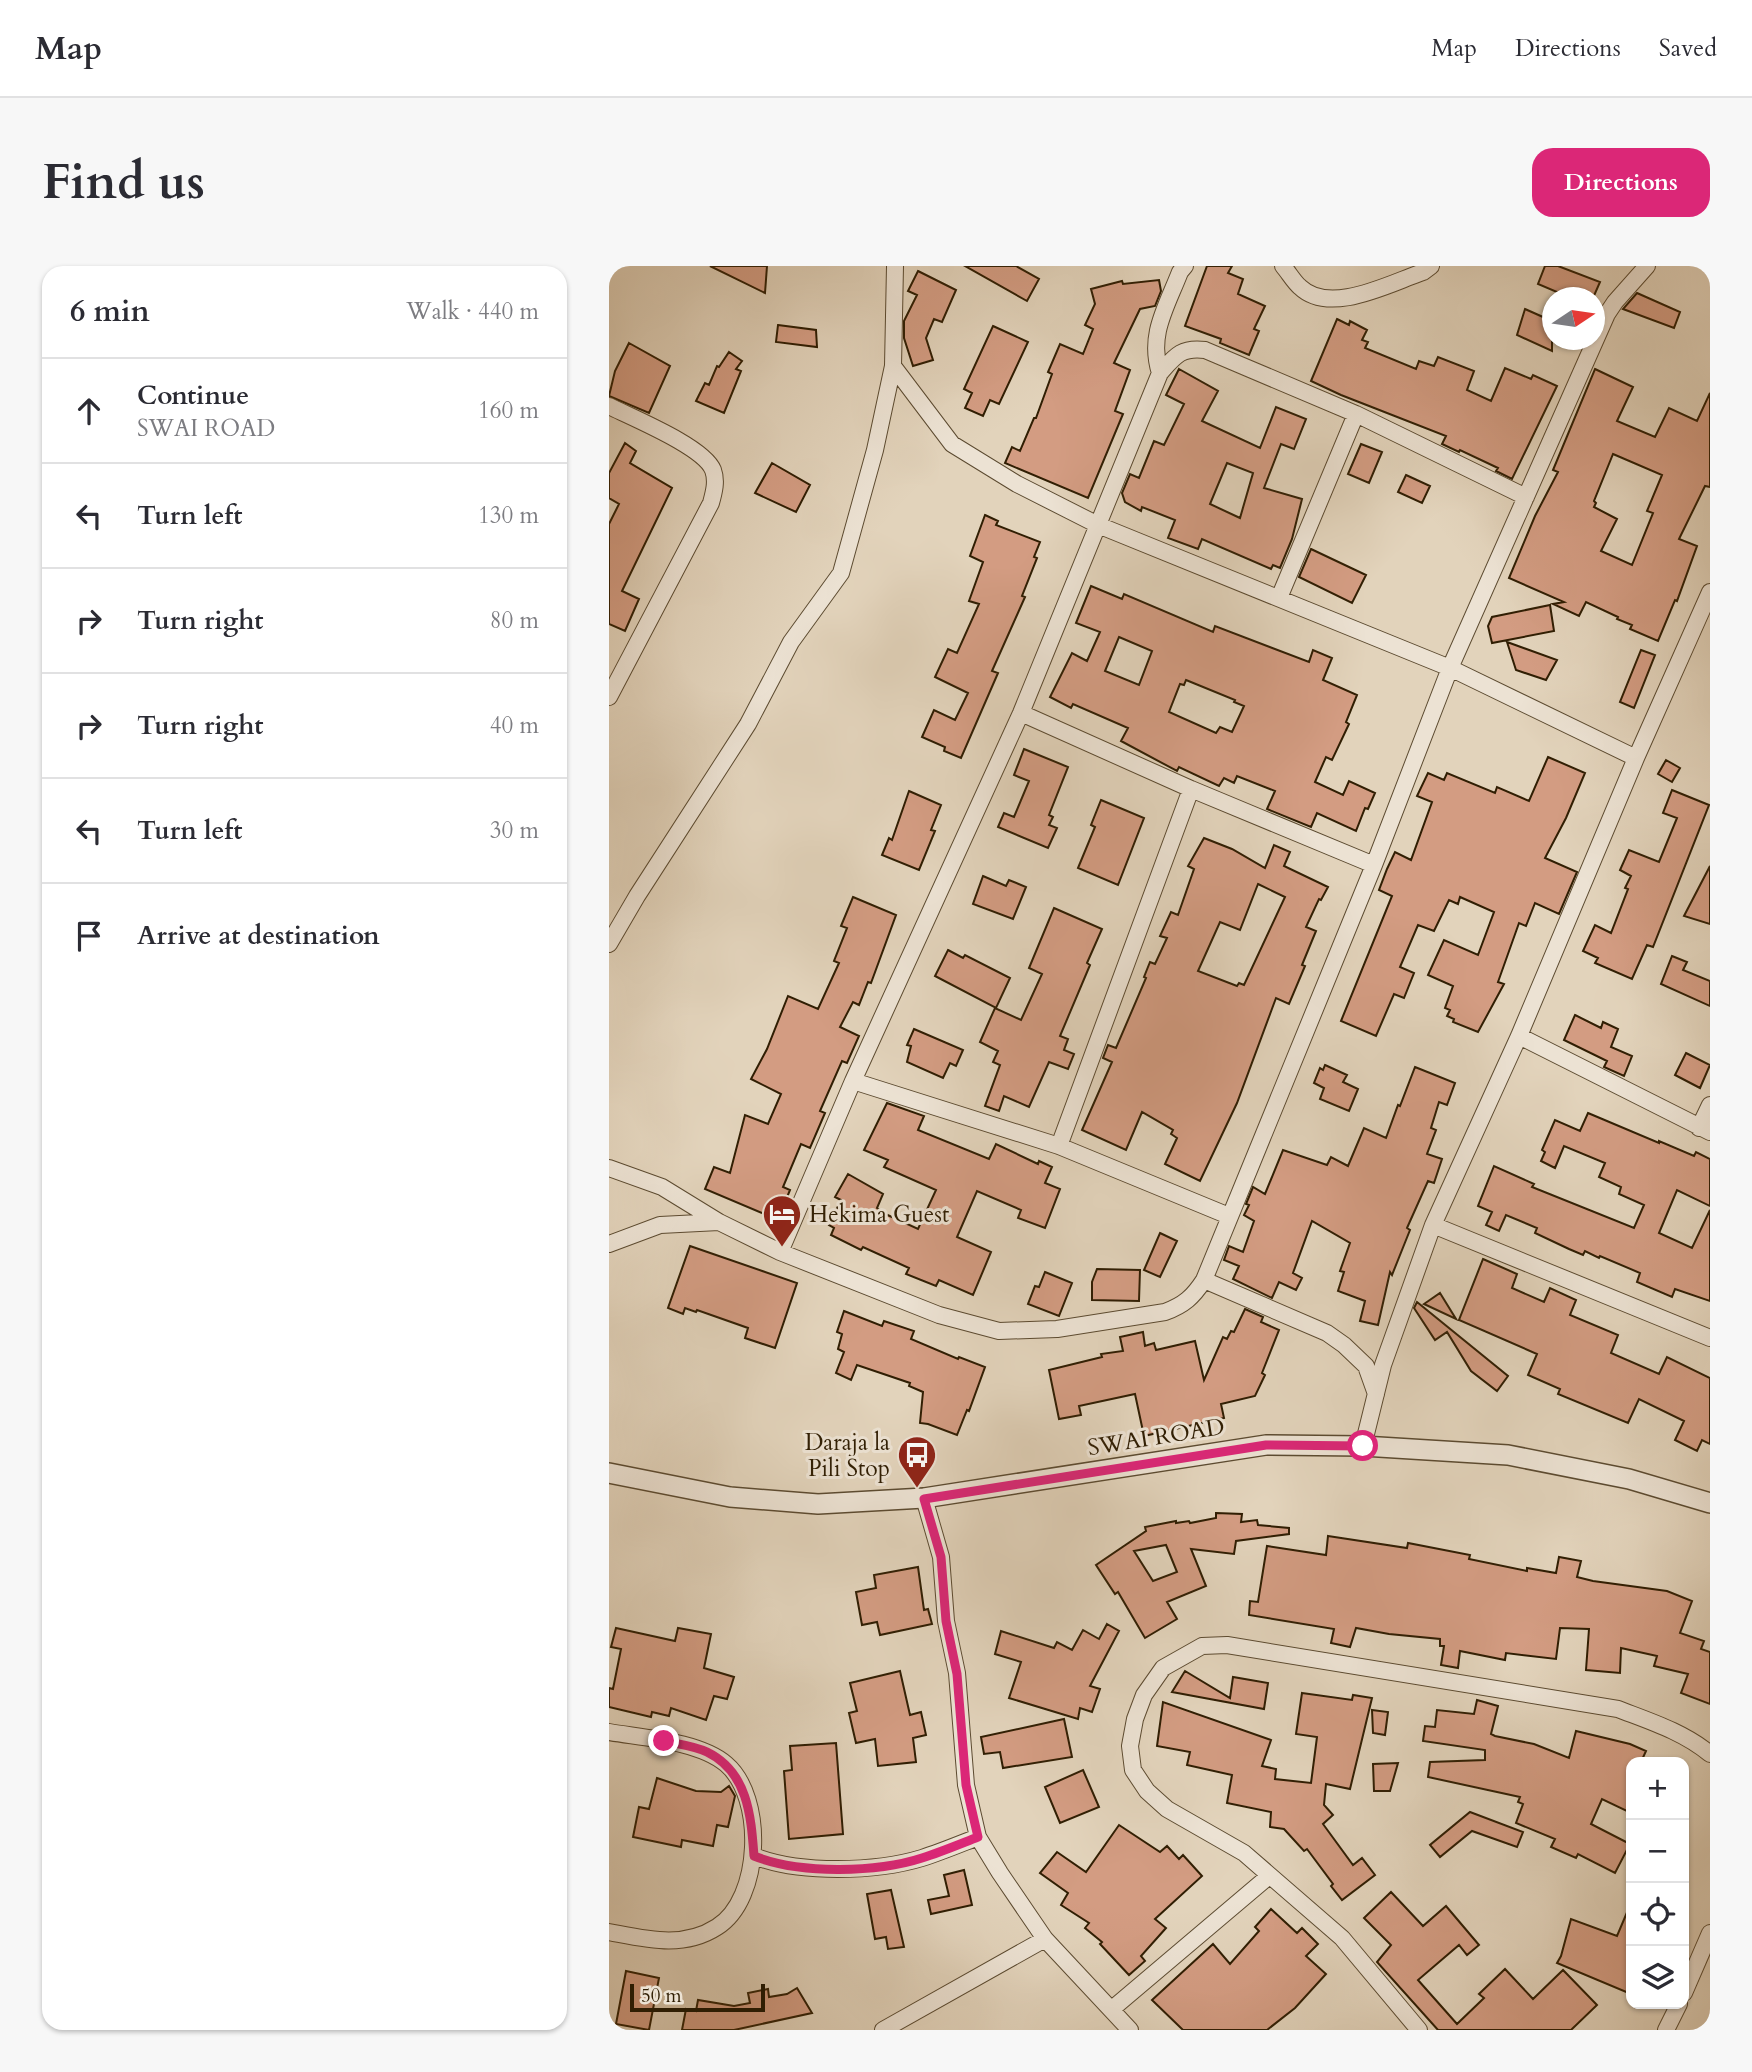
<!DOCTYPE html>
<html lang="en">
<head>
<meta charset="utf-8">
<style>
  body { margin:0; font-family:Cardo,serif; background:#f7f7f7; color:#2b2b33 }
  .controls { position:absolute; right:21px; bottom:21px; display:grid; overflow:hidden; border-radius:14px; box-shadow:0 2px 5px #0004 }
  .controls button { width:63px; height:63px; display:grid; place-items:center; padding:0; border:0; border-bottom:2px solid #e1e1e2; background:#fff; color:#2b2b33; font:35px sans-serif }
  .compass { position:absolute; left:933px; top:21px; width:63px; height:63px; border-radius:50%; background:#fff; box-shadow:0 2px 5px #0004; rotate:77deg }
  .scale { position:absolute; left:21px; bottom:18px; width:135px; box-sizing:border-box; padding-left:7px; border:4px solid #301e03; border-top:0; font-size:19px; line-height:24px; white-space:nowrap; color:#301e03; -webkit-text-stroke:5px #ece2d3; paint-order:stroke }
  .stop { position:absolute; width:21px; height:21px; margin:-16px; border:5px solid #db2777; border-radius:50%; background:#fff }
  .stop.end { background:#db2777; border-color:#fff; box-shadow:0 2px 7px #0008 }
  .list { margin:0; padding:0; list-style:none }
  h2 { display:flex; justify-content:space-between; align-items:center; height:91px; margin:0; padding:0 28px; font-size:30px }
  h2 small { font-size:23px; font-weight:400; color:#7c7c81 }
  .list li { display:grid; grid-template-columns:46px 1fr auto; gap:21px; align-items:center; box-sizing:border-box; height:105px; padding:0 28px; border-top:2px solid #e1e1e2 }
  .list b { display:block; font-size:26px; white-space:nowrap }
  .list p { margin:0; font-size:23px; white-space:nowrap; color:#7c7c81 }
  .list em { font-size:23px; font-style:normal; color:#7c7c81 }
  .icon { flex:none; width:38px; height:38px; fill:none; stroke:currentColor; stroke-width:2; stroke-linecap:round; stroke-linejoin:round }
  .map { position:relative; flex:none; width:1101px; height:1764px; overflow:hidden; border-radius:21px }
  header { display:flex; align-items:center; gap:42px; box-sizing:border-box; height:98px; padding:0 35px; background:#fff; border-bottom:2px solid #e1e1e2 }
  header strong { font-size:33px }
  nav { display:flex; gap:38px; margin-inline-start:auto; font-size:24px }
  .intro { display:flex; align-items:center; justify-content:space-between; box-sizing:border-box; height:168px; padding:0 42px }
  h1 { margin:0; font-size:49px }
  .button { padding:18px 32px; border-radius:21px; background:#db2777; color:#fff; font-size:24px; font-weight:700 }
  main { display:flex; gap:42px; padding:0 42px }
  aside { flex:1; background:#fff; border-radius:21px; box-shadow:0 2px 5px #0004 }
  .map>svg:first-child { display:block }
  .building { fill:#d39c82; stroke:#301e03; stroke-width:2; fill-rule:evenodd }
  .lines { fill:none; stroke-linecap:round; stroke-linejoin:round }
  .minor-casing { stroke:#5c4b31; stroke-width:18 }
  .tertiary-casing { stroke:#5c4b31; stroke-width:22 }
  .minor { stroke:#ece2d3; stroke-width:16 }
  .tertiary { stroke:#ece2d3; stroke-width:19 }
  .route { stroke:#db2777; stroke-width:9 }
  .labels { text-anchor:middle; dominant-baseline:central; stroke-width:6; stroke-linejoin:round; paint-order:stroke }
  .poi-label { font-size:23px; fill:#301e03; stroke:#ece2d3; text-anchor:start }
  .street-label { font-size:23px; fill:#301e03; stroke:#ece2d3 }
</style>
</head>
<body>
<header>
<strong>Map</strong>
<nav><a>Map</a><a>Directions</a><a>Saved</a></nav>
</header>
<div class="intro"><h1>Find us</h1><a class="button">Directions</a></div>
<main>
<aside>
<h2>6 min<small>Walk · 440 m</small></h2>
<ul class="list">
<li><svg class="icon" aria-label="ahead" viewBox="0 0 24 24"><path d="M12 20V5M6 11l6-6 6 6"/></svg><div><b>Continue</b><p>SWAI ROAD</p></div><em>160 m</em></li>
<li><svg class="icon" aria-label="left" viewBox="0 0 24 24"><path d="M17 20v-9H6M10 6l-5 5 5 5"/></svg><div><b>Turn left</b></div><em>130 m</em></li>
<li><svg class="icon" aria-label="right" viewBox="0 0 24 24"><path d="M7 20v-9h11M14 6l5 5-5 5"/></svg><div><b>Turn right</b></div><em>80 m</em></li>
<li><svg class="icon" aria-label="right" viewBox="0 0 24 24"><path d="M7 20v-9h11M14 6l5 5-5 5"/></svg><div><b>Turn right</b></div><em>40 m</em></li>
<li><svg class="icon" aria-label="left" viewBox="0 0 24 24"><path d="M17 20v-9H6M10 6l-5 5 5 5"/></svg><div><b>Turn left</b></div><em>30 m</em></li>
<li><svg class="icon" aria-label="arrive" viewBox="0 0 24 24"><path d="M6 21V4h12l-3 4 3 4H6"/></svg><div><b>Arrive at destination</b></div></li>
</ul>
</aside>
<div class="map">
<svg width="1101" height="1764" viewBox="0 0 1101 1764">
  <rect width="100%" height="100%" fill="#e2d3bb"/>
  <filter id="stains"><feTurbulence type="fractalNoise" baseFrequency=".00286" numOctaves="4"/><feColorMatrix values="0 0 0 0 .2 0 0 0 0 .09 0 0 0 0 .02 0 0 0 .5 -.17"/></filter>
  <radialGradient id="worn" r=".72"><stop offset=".6" stop-color="#630" stop-opacity="0"/><stop offset="1" stop-color="#630" stop-opacity=".3"/></radialGradient>
  <!-- building -->
  <path class="building" d="M101,0H158L156,27Z
    M356,0H407L430,13L418,35Z
    M598,0H623L619,7L634,13L629,28L656,40L645,63L650,65L640,89L611,77L612,73L576,60Z
    M936,0H949L991,16L984,32H962L929,18Z
    M309,5L347,24L333,56L325,53L317,72L324,94L304,100L295,72V55L308,29L299,25Z
    M550,14L552,25L546,40L531,43L505,97L521,104L506,145L514,148L479,232L396,197L403,181L411,185L425,152H427L443,108L439,106L451,78L474,88L484,63L476,59L486,38L482,23L513,15L514,18Z
    M1028,27L1071,46L1065,62L1014,43Z
    M916,43L943,55V85L908,69Z
    M728,53L740,59L741,55L758,64L753,74L759,76L756,82L807,103L810,95L825,100L829,91L865,105L858,124L882,135L896,102L922,113L924,109L948,120L903,213L887,205L889,202L851,184L850,186L833,178L837,170L732,129L702,115Z
    M169,59L207,64L208,81L167,76Z
    M384,60L419,76L390,138L381,134L374,150L356,142L363,127L355,123Z
    M20,77L61,100L40,147L0,130L6,105Z
    M120,86L133,95L127,103L132,105L115,147L87,135L96,117L100,119L108,100L110,101Z
    M570,103L609,125L593,155L651,182L667,141L697,153L685,183L672,178L655,222L693,233L683,273L671,302L664,299L662,303L593,273L589,283L559,272L566,254L533,241L532,245L516,236L513,227L521,208L530,212L545,175L555,179L575,138L557,129ZM618,197L644,207L631,252L601,238Z
    M986,103L1024,121L1008,155L1046,171L1060,142L1088,155L1101,127V221L1096,220L1070,273L1088,280L1068,335L1066,334L1049,375L1021,363L1023,359L1008,353L1009,351L977,336L970,350L944,338L955,336L900,312L926,250L949,206L944,204ZM1004,188L1053,209L1038,245L1044,247L1023,299L992,285L1008,253L985,241L987,237L985,235Z
    M16,177L27,185L21,197L63,222L13,325L30,333L16,365L0,358V258L10,238L0,232V207Z
    M752,178L773,186L760,217L739,208Z
    M163,197L201,219L187,246L146,227Z
    M797,209L821,220L813,237L789,226Z
    M376,249L389,255L387,259L431,276L425,291L428,292L413,330L416,331L383,405L389,407L352,492L335,485L336,481L313,471L325,444L346,454L359,427L326,411L339,383L348,387L370,338L360,335L374,296L361,290Z
    M702,283L757,309L743,337L690,311Z
    M482,320L513,333L515,328L604,366L606,360L700,396L704,384L723,392L714,414L748,429L737,456L740,458L723,494L717,491L706,516L734,529L740,515L766,527L759,543L756,542L747,565L708,547L702,561L658,543L666,525L628,510L625,517L615,512L610,520L570,501L568,505L512,475L519,462L464,438L462,442L441,431L463,387L478,395L491,366L467,357ZM510,371L543,385L530,419L496,405ZM577,414L626,434L625,436L635,440L623,466L611,461L607,467L560,446L571,418L575,419Z
    M941,339L945,365L883,377L879,360L883,351Z
    M898,376L948,394L937,414L907,404Z
    M1032,384L1046,389L1025,442L1011,436Z
    M415,483L459,501L440,549L444,551L440,559L448,562L439,582L389,561L395,547L405,551L420,515L405,509Z
    M939,491L976,507L957,552L936,592L968,606L950,648L926,637L917,660L910,657L889,716L895,718L869,766L844,756L845,753L838,750L841,744L836,742L844,720L819,709L835,674L869,689L885,646L851,631L849,638L840,634L825,665L809,659L791,701L805,707L795,732L785,728L767,770L732,755L783,630L770,624L778,603L786,586L802,594L823,536L808,530L819,507L835,514L838,507L886,527L888,521L920,535Z
    M1057,494L1071,502L1063,516L1049,508Z
    M1063,524L1100,539L1044,681L1038,679L1023,713L986,697L989,692L974,685L986,659L1002,667L1019,623L1016,622L1022,610L1011,604L1020,584L1050,596L1068,552L1054,547Z
    M300,525L332,539L322,564L326,565L310,604L273,589L280,572L283,574Z
    M492,534L535,552L509,619L469,602L486,561L482,559Z
    M595,572L623,583L656,602L665,579L681,586L675,600L719,621L712,634L710,633L697,661L707,665L693,699L696,700L680,738L667,732L628,837L591,915L556,898L568,872L562,868L564,864L533,846L517,884L473,864L503,796L494,792L499,779L507,782L537,712L535,711L541,696L546,698L558,672L551,670L562,646L569,649L585,603L579,600ZM649,618L676,631L635,719L630,717L628,720L589,705L611,656L631,664Z
    M1101,600V658L1075,650Z
    M374,610L397,620L400,614L417,621L404,653L364,638Z
    M244,631L287,649L262,717L259,716L250,739L244,736L231,761L250,770L238,797L233,795L211,845L216,847L201,882L192,878L174,921L181,924L174,941L166,937L160,950L96,923L105,901L121,907L136,849L159,858L172,828L142,813L158,783L179,730L209,743L230,697L225,695L238,662L232,660Z
    M445,642L493,663L478,697L481,699L451,770L459,773L455,784L465,788L459,803L440,796L420,841L395,830L390,845L376,840L391,799L384,796L389,785L371,776L386,742L412,754L433,708L420,702Z
    M339,684L354,692L356,689L401,712L387,742L326,710Z
    M1063,690L1078,696L1074,704L1101,715V740L1052,718Z
    M966,749L992,762L994,756L1009,763L1002,781L1023,790L1015,810L995,801L998,795L955,774Z
    M305,763L354,784L347,800L341,797L334,812L298,796L302,780L298,779Z
    M1077,787L1101,799L1091,822L1066,809Z
    M716,799L738,809L734,816L749,823L740,845L711,833L715,822L705,817L711,802L714,804Z
    M806,801L846,817L838,839L830,836L822,862L827,864L818,888L833,893L825,917L819,915L798,962L801,964L783,1009L781,1006L769,1059L751,1055L756,1035L729,1025L735,1006L731,1005L741,977L703,955L684,1007L693,1012L687,1024L670,1016L663,1032L624,1013L630,1000L615,994L620,980L634,986L645,955L635,949L640,939L637,938L644,921L656,928L674,884L718,899L722,891L739,900L755,862L777,872L789,839L791,840Z
    M278,837L315,850L309,864L380,893L387,878L429,898L430,895L443,901L436,917L451,923L436,962L409,952L412,944L368,925L348,971L382,986L364,1029L330,1014L327,1020L297,1008L300,1002L254,981L252,984L222,969L225,962L220,959L232,934L226,931L239,908L274,928L268,942L272,945V946L309,963L327,924L275,901L279,894L255,884Z
    M979,847L1050,877V875L1085,890L1087,886L1101,893V940L1068,924L1050,967L1083,982L1101,944V1035L1066,1023L1063,1031L1028,1016L1031,1007L991,990L990,992L976,985L974,989L960,983L926,967L928,962L897,949L890,965L877,959L883,946L869,940L885,900L925,918L923,921L1025,962L1035,939L1010,928L1012,921L990,911L996,897L955,880L946,902L932,895L936,886L933,884L946,854L971,865Z
    M551,967L568,975L551,1011L535,1004Z
    M81,980L188,1017L166,1082L136,1072L139,1062L88,1044L87,1046L76,1042L74,1048L59,1042Z
    M874,993L908,1008L903,1022L935,1036L941,1022L967,1034L961,1049L1009,1069L1002,1087L1050,1108L1058,1091L1101,1112V1178L1093,1174L1088,1185L1066,1174L1075,1155L1030,1133L1019,1157L949,1128L951,1123L919,1109L928,1088L850,1054Z
    M488,1003L531,1004L530,1035L483,1034V1016Z
    M436,1006L463,1017L450,1050L419,1038L426,1020L430,1021Z
    M831,1027L847,1053L815,1038Z
    M808,1036L899,1110L888,1125L862,1105L838,1066L826,1074L805,1042Z
    M636,1043L654,1051L652,1056L670,1064L653,1107L656,1109L646,1130L612,1138L615,1152L535,1170L526,1128L470,1140L472,1149L450,1153L440,1104L493,1091L492,1088L514,1085L511,1071L534,1066L536,1080L545,1077L547,1084L586,1075L595,1114L614,1071L618,1073L622,1065L625,1066Z
    M235,1045L273,1060L275,1055L305,1065L302,1073L349,1093L350,1091L376,1101L360,1145L358,1144L348,1169L319,1158L311,1157L314,1126L300,1120L301,1117L248,1099L242,1114L227,1107L235,1086L229,1083L233,1068L228,1066Z
    M607,1247L633,1248L632,1256L648,1254L649,1259L680,1262V1268L627,1275L625,1288L582,1283L597,1320L558,1336L568,1353L536,1372L509,1326L506,1328L487,1299L537,1265L536,1261L567,1255V1257L580,1255L581,1257L607,1252ZM557,1279L568,1306L544,1315L525,1285Z
    M719,1270L798,1282L799,1277L861,1289L860,1293L918,1305V1302L947,1307L950,1291L972,1295L968,1311L984,1315L1058,1325L1083,1335L1071,1367L1095,1375L1092,1383L1101,1386V1438L1072,1427L1079,1408L1045,1400L1048,1390L1012,1382L1011,1407L977,1404L980,1363L951,1362L947,1393L897,1387L896,1394L851,1385L849,1402L832,1399L835,1380H831V1373L780,1368L747,1362L741,1381L722,1377L725,1363L640,1349L641,1335L649,1336L658,1280L717,1289Z
    M309,1301L315,1344L319,1343L323,1358L271,1369L268,1356L253,1359L247,1326L267,1322L265,1309Z
    M498,1358L510,1365L481,1420L491,1423L483,1446L471,1442L469,1453L400,1432L412,1396L386,1388L392,1365L445,1382L448,1376L463,1384L474,1364L490,1373Z
    M7,1362L66,1375L69,1362L102,1368L95,1402L125,1411L118,1433L105,1430L97,1454L62,1442L60,1450L43,1446L42,1451L0,1441V1422L4,1423L12,1383L2,1381Z
    M291,1405L301,1449L312,1446L317,1469L304,1472L307,1496L269,1500L266,1473L247,1477L240,1447L248,1445L241,1417Z
    M576,1405L621,1432L624,1411L659,1417L655,1443L563,1426Z
    M693,1427L743,1434L744,1429L763,1432L741,1523L717,1518L715,1539L724,1549L714,1558L744,1599L753,1592L766,1609L733,1634L722,1620L724,1618L698,1583L695,1585L675,1563L661,1561L662,1546L618,1537L623,1509L578,1499L581,1486L548,1480L554,1436L662,1474L653,1500L667,1503L666,1513L702,1517L708,1471L687,1468Z
    M868,1434L889,1440L882,1468L886,1470L925,1478L960,1492L967,1465L1021,1478L1037,1485L1032,1496H1022V1547L993,1533L982,1558L1021,1578L1006,1607L969,1588L967,1592L942,1581L946,1573L907,1557L914,1538L909,1536L911,1531L819,1511L821,1496L876,1494V1484L814,1475L816,1460L826,1461L828,1444L865,1448Z
    M763,1444L779,1446L776,1469L764,1467Z
    M455,1453L463,1491L394,1502L391,1486L375,1488L372,1471Z
    M227,1477L234,1568L180,1573L175,1505L183,1504L181,1480Z
    M789,1497L781,1525H765L764,1498Z
    M474,1504L490,1541L451,1557L436,1521Z
    M48,1512L87,1525L112,1526L120,1520L126,1530L119,1561L108,1559L104,1580L73,1574L72,1581L24,1571L30,1541L40,1543Z
    M861,1546L914,1566L908,1581L863,1565L831,1591L821,1579Z
    M510,1559L551,1586L558,1580L570,1593L574,1589L593,1610L546,1653L557,1662L532,1690L536,1695L520,1709L491,1678L493,1676L476,1662L480,1657L452,1639L459,1627L431,1607L448,1586L477,1606Z
    M355,1604L363,1639L322,1648L319,1634L340,1630L335,1609Z
    M282,1624L295,1681L279,1683L277,1671L266,1673L258,1628Z
    M782,1626L814,1660L837,1640L870,1679L858,1689L850,1679L809,1714L848,1758L875,1732L870,1728L896,1703L924,1733L954,1704L988,1739L962,1764H829L768,1696L782,1679L755,1652Z
    M1022,1637V1728L948,1697L952,1690L962,1653L1008,1670Z
    M662,1643L688,1667L693,1662L709,1678L697,1690L717,1708L686,1742L658,1764H574L543,1734L604,1678L621,1698L650,1665L646,1661Z
    M17,1705L50,1712L40,1764L7,1758Z
    M188,1722L203,1747L125,1764H73L77,1743L87,1745L89,1734L125,1740L141,1737L139,1727L159,1723L160,1731L178,1728Z"/>
  <g class="lines">
    <!-- minor casing -->
    <g class="minor-casing">
      <path id="minor" d="M286,0L284,100L343,178L408,218L489,259L841,402L1027,492
        M674,0C680,7 685,16 691,21C721,50 781,17 814,6L822,0
        M551,107C539,69 557,42 571,6L576,0
        M0,140C24,152 95,181 104,204C108,215 105,226 102,237L0,431
        M670,332L747,148
        M412,447L582,523L765,599
        M0,678L28,630L139,458L182,376L232,307L266,184L284,100
        M910,770L1101,866
        M244,815L450,880L620,950
        M1090,862L1101,839
        M450,880L582,523
        M0,902L53,921L110,956
        M824,959L1101,1072
        M0,978L51,959L110,956L171,986L330,1049L390,1065L448,1063L556,1046C575,1039 584,1031 595,1014L765,599L841,402L998,48L1006,36L1038,0
        M171,986L244,815L412,447L551,107C566,90 572,81 596,84L747,148L917,231
        M595,1014L718,1067L735,1079L757,1100L767,1128
        M754,1180L774,1099L824,959L910,770L1027,492L1101,326
        M315,1232L332,1291L337,1355L348,1407L357,1519L369,1571L391,1607L436,1673L521,1764
        M0,1466C35,1472 90,1475 117,1498C156,1531 153,1633 108,1661C74,1683 37,1673 0,1666
        M145,1590C190,1608 267,1606 313,1592C332,1586 351,1578 369,1571
        M1075,1727L1101,1667
        M503,1743L660,1610
        M274,1764L436,1673
        M810,1764L733,1672L635,1587L558,1543L538,1525L524,1504L521,1480L526,1453L535,1429L554,1402L593,1380L618,1379L1009,1443C1040,1455 1075,1466 1101,1488
        M1057,1764L1070,1738"/>
    </g>
    <!-- tertiary casing -->
    <g class="tertiary-casing">
      <path id="tertiary" d="M0,1207L121,1231L209,1238L315,1232L657,1179L754,1180L899,1189L1020,1213L1101,1237"/>
    </g>
    <!-- minor -->
    <use href="#minor" class="minor"/>
    <!-- tertiary -->
    <use href="#tertiary" class="tertiary"/>
  </g>
  <g class="lines">
    <!-- route -->
    <path class="route" d="M55,1475C69,1478 86,1480 98,1486C139,1506 142,1550 145,1590C190,1608 267,1607 313,1592C332,1586 351,1578 369,1571L357,1519L348,1408L337,1355L332,1291L315,1233L657,1179L754,1180"/>
  </g>
  <!-- icons -->
  <defs>
    <g id="hotel-pin" transform="scale(2.0125)"><path d="M0 17L-7.5 6A9.5 9.5 0 1 1 7.5 6Z" fill="#8f2418" stroke="#ece2d3"/><path d="M-6-4.5h1.5V1H6V5H4.5V3h-9V5H-6ZM-4 0a1.8 1.8 0 1 1 3.6 0ZM.5 0V-2.5h3Q6-2.5 6 0Z" fill="#fff"/></g>
    <g id="bus-pin" transform="scale(2.0125)"><path d="M0 17L-7.5 6A9.5 9.5 0 1 1 7.5 6Z" fill="#8f2418" stroke="#ece2d3"/><path d="M-5-6H5V4H4V6H2V4H-2V6H-4V4H-5ZM-3.5-4V0h7V-4ZM-3.5 1.2v1.5H-2V1.2ZM2 1.2v1.5H3.5V1.2Z" fill="#fff"/></g>
  </defs>
  <g fill-rule="evenodd">
    <use href="#hotel-pin" x="173" y="948"/>
    <use href="#bus-pin" x="308" y="1189"/>
  </g>
  <g class="labels">
    <!-- poi labels -->
    <g class="poi-label">
      <text x="200" y="948">Hekima Guest</text>
      <text x="281" y="1176" text-anchor="end">Daraja la<tspan x="281" dy="26">Pili Stop</tspan></text>
    </g>
    <!-- street labels -->
    <g class="street-label">
      <text transform="translate(547 1171) rotate(-9)">SWAI ROAD</text>
    </g>
  </g>
  <rect width="100%" height="100%" filter="url(#stains)"/>
  <rect width="100%" height="100%" fill="url(#worn)"/>
</svg>
<div class="controls">
<button>+</button>
<button>−</button>
<button><svg class="icon" aria-label="locate" viewBox="0 0 24 24"><circle cx="12" cy="12" r="6"/><path d="M12 2v4M12 18v4M2 12h4M18 12h4"/></svg></button>
<button><svg class="icon" aria-label="layers" viewBox="0 0 24 24"><path d="M12 4l9 5-9 5-9-5zM3 14l9 5 9-5"/></svg></button>
</div>
<svg class="compass" viewBox="-18 -18 36 36"><path d="M0-13l5 13h-10z" fill="#e53935"/><path d="M0 13l5-13h-10z" fill="#7c7c81"/></svg>
<div class="scale">50 m</div>
<div class="stop" style="left:754px;top:1180px"></div>
<div class="stop end" style="left:55px;top:1475px"></div>
</div>
</main>
</body>
</html>
